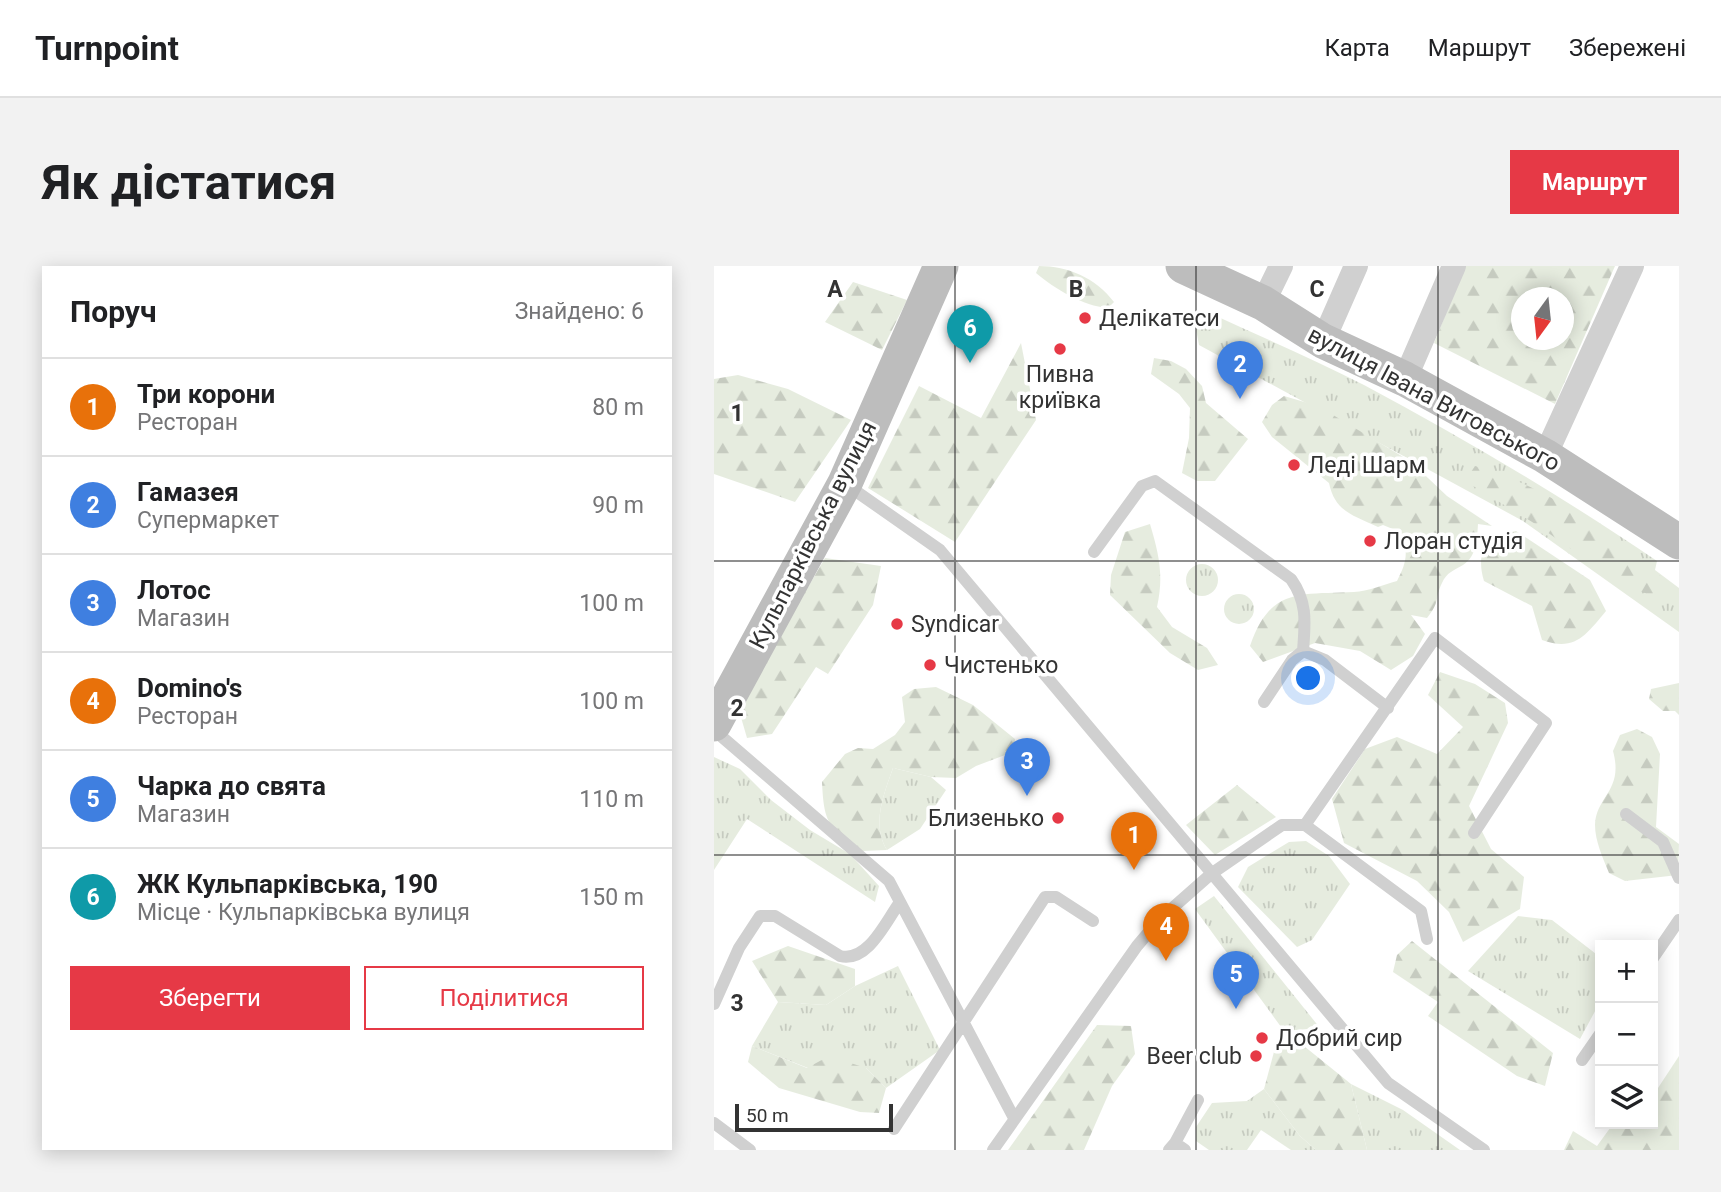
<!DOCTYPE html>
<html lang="uk">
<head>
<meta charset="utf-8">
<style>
  body { margin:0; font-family:Roboto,sans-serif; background:#f2f2f2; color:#202124 }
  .controls { position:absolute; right:21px; bottom:21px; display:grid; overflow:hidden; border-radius:0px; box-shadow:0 4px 18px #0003 }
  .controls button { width:63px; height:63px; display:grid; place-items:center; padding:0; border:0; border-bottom:2px solid #e0e0e0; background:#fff; color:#202124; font:35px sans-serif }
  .compass { position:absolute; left:797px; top:21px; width:63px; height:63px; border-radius:50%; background:#fff; box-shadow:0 4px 18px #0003; rotate:195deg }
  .scale { position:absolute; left:21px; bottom:18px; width:158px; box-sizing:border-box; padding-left:7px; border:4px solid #333; border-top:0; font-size:19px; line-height:24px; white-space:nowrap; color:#333; -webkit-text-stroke:5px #fff; paint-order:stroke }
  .you { position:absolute; left:595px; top:413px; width:24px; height:24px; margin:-18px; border:5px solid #fff; border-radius:50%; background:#1a73e8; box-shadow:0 0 0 10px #1a73e833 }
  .badge { display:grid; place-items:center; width:46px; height:46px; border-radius:50%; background:#e63946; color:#fff; font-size:23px; font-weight:700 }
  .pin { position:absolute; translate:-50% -58px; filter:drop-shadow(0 2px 4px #0008) }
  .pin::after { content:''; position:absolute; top:37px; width:24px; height:21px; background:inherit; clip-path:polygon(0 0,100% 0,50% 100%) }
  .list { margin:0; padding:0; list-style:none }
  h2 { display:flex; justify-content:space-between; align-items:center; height:91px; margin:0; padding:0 28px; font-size:30px }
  h2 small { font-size:23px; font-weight:400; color:#757577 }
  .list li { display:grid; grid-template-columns:46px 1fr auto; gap:21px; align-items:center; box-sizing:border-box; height:98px; padding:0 28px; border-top:2px solid #e0e0e0 }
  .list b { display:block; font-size:26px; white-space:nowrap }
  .list p { margin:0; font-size:23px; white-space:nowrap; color:#757577 }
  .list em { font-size:23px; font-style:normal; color:#757577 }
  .actions { display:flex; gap:14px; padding:21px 28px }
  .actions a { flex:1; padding:16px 0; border:2px solid #e63946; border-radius:0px; text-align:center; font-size:24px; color:#e63946 }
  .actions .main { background:#e63946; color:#fff }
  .icon { flex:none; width:38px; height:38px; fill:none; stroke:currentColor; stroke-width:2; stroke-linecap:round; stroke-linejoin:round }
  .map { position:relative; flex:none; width:965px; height:884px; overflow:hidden; border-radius:0px }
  header { display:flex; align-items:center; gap:42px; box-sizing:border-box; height:98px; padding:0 35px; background:#fff; border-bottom:2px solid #e0e0e0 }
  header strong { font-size:33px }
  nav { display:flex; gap:38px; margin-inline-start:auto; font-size:24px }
  .intro { display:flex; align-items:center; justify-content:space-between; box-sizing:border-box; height:168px; padding:0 42px }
  h1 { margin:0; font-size:49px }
  .button { padding:18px 32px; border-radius:0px; background:#e63946; color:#fff; font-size:24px; font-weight:700 }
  main { display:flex; gap:42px; padding:0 42px }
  aside { flex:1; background:#fff; border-radius:0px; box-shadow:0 4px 18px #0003 }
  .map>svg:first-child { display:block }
  .grass { fill:url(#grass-tufts) }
  .forest { fill:url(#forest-firs); fill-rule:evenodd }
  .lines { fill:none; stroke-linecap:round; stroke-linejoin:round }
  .lane { stroke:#d0d0d0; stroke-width:12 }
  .street { stroke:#d0d0d0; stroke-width:24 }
  .secondary { stroke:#bdbdbd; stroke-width:35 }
  .grid { fill:none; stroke:#333; stroke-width:2; stroke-opacity:0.55 }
  .poi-dot { fill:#e63946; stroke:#fff; stroke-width:2.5 }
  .labels { text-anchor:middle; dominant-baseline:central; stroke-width:7; stroke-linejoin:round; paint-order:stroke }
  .poi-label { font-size:23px; fill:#333; stroke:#fff; text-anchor:start }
  .street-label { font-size:23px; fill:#333; stroke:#fff }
  .grid-label { font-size:23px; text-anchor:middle; font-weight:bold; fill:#333; stroke:#fff; stroke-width:7; stroke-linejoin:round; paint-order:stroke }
</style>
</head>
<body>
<header>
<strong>Turnpoint</strong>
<nav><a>Карта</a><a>Маршрут</a><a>Збережені</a></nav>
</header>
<div class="intro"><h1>Як дістатися</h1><a class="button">Маршрут</a></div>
<main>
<aside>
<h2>Поруч<small>Знайдено: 6</small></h2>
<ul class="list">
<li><span class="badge" style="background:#e8710a">1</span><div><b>Три корони</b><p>Ресторан</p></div><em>80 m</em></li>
<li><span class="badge" style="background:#3f7fe0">2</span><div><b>Гамазея</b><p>Супермаркет</p></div><em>90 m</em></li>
<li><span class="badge" style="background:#3f7fe0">3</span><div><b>Лотос</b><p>Магазин</p></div><em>100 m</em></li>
<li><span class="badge" style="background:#e8710a">4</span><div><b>Domino's</b><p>Ресторан</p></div><em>100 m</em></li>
<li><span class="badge" style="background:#3f7fe0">5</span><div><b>Чарка до свята</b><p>Магазин</p></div><em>110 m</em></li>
<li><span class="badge" style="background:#0f9aa8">6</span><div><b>ЖК Кульпарківська, 190</b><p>Місце · Кульпарківська вулиця</p></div><em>150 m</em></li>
</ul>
<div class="actions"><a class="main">Зберегти</a><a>Поділитися</a></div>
</aside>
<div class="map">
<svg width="965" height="884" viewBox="0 0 965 884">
  <defs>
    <pattern id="grass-tufts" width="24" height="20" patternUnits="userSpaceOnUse" patternTransform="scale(1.75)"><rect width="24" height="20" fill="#e6ecdf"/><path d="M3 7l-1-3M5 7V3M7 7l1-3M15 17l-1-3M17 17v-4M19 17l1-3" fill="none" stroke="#c6cbc0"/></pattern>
    <pattern id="forest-firs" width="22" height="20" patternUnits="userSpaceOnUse" patternTransform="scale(1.75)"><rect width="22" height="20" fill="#e6ecdf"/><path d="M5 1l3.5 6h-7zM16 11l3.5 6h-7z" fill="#c6cbc0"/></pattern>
  </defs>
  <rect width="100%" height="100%" fill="#fff"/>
  <!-- grass -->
  <path class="grass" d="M500,49C550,72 601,94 650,119C751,173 849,231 943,295L941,304L965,322V366L809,255L485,79L482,63Z
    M472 314a16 16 0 1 1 32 0a16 16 0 1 1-32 0Z
    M510 343a15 15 0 1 1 30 0a15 15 0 1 1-30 0Z
    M0,491L26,503L57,534L96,564L136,588L165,620L161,636L33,553L0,604Z
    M179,502L217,511L232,524L206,563L173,584C157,558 170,528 179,502Z
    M592,575L615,590L636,618L598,674L583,681L524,621L534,601L575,576Z
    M500,630L606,762L570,765L481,643Z
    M804,650L838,654L886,691V736L866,773L754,705Z
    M184,700L226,784L172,822L152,802H94L38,780L64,736L112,739L141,720Z
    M637,818L689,844L746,884H653Z
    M550,823L586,870L602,884H577L547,864L533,884H495L482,875V861L498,837L533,835Z"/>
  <!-- forest -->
  <path class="forest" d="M325,0C354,0 382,12 400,36L394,42C369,40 341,23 322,7Z
    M751,0H901L841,138L720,77ZM808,32H850V74H808Z
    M139,16L193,34L168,84L111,56Z
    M307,77L322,154L241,276L154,222L205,120L267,152Z
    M440,92L457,95L472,103L488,120L492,137L534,173L501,215H483L468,207L475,172L476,142L465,128L437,108Z
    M24,109L74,123L137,154L81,236L0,208V113Z
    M570,130L604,140L696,195L733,230L778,260L764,258C763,273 763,290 749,299C739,305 733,306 728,317C720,333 727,335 713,352L697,349L711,368L699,390L677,404L646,385L601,377L549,396L536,380C556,320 588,329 640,326C654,325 669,319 683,315C693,296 695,285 686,266L669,259L664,261C639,249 621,246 615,217L558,171L548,156L558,139Z
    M761,200C822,215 908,272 953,316L944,331L911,321L823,259L751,215Z
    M436,258C445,288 450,310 443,341L458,361L493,382L504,399L484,404L456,387L396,329L397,309L411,266Z
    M802,265L876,314L892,345C872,369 861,386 828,374L818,340L770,315C761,285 773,272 802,265Z
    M111,292L167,300L159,339L114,408L102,401L58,468L33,472L24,441Z
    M726,406L761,418L791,437L794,457L755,540L777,583L810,611L806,643L749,676L735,646L703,615L630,577L618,533L651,483L683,471L723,488L749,461L714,429Z
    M965,417V449L961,445H949L935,433L937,423Z
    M222,421L259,439L301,473L299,486L262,500L242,512L217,511L179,502C170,528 157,558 173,584L148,585C115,560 110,560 108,516L131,488L144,482L159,483L181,469L191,456L188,431L200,423Z
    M923,463L938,471L946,488L942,561L965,578L964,609L911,615L895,607C889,592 881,575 881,559C882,530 910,525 899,485L906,469Z
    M523,519L562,551L501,589L472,559Z
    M698,675L839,787L831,820L803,810L714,750L724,736L679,706L683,689Z
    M74,680L141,703V720L112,739L64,736L38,695Z
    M383,759L417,760L421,788L398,820L370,884H294Z
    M585,776L637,818L653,884H602L586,870L550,823L561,782Z
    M38,780L93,802L115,790L152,802L172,822L165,847L146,846L65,822L34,796Z
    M965,790V884H850L859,865L883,880L899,858H939V819L944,822Z"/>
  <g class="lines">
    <!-- lane -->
    <path class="lane" d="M133,219L226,284L674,817L770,884
      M380,286L428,220L441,215L577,313C594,337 591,357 589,385
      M550,436L578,394L589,385L611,394L674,442
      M0,464L175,615L300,852
      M912,548L949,576L965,612
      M591,559L707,645L713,673
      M939,692L965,654
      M0,738L25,682L46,650H61L126,690C154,697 172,655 186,636
      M868,794L886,768
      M0,857L36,884
      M180,863L331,631H342L379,655
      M461,877L484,834
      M279,884L423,680L446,653L497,608L568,559H591L721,372L832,457L760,567
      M455,884L461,877L471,884"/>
    <!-- street -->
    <path class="street" d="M549,37L567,0
      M609,75L642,0
      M691,113L740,0
      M831,190L918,0"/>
    <!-- secondary -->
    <path class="secondary" d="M469,0L549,37L609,75L691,113L831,190L965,276
      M0,458L131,217L227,0"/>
  </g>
  <!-- grid -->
  <path class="grid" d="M241,0V884M482,0V884M724,0V884M0,295H965M0,589H965"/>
  <!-- markers -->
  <g class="poi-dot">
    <circle cx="371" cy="52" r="7"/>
    <circle cx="346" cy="83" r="7"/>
    <circle cx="580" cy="199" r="7"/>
    <circle cx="656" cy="275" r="7"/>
    <circle cx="183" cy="358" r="7"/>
    <circle cx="216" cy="399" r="7"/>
    <circle cx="344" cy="552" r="7"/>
    <circle cx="548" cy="772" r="7"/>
    <circle cx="542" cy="790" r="7"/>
  </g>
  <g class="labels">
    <!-- poi labels -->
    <g class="poi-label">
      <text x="385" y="52">Делікатеси</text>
      <text x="346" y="108" text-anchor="middle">Пивна<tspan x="346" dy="26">криївка</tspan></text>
      <text x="594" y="199">Леді Шарм</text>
      <text x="670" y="275">Лоран студія</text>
      <text x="197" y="358">Syndicar</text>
      <text x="230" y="399">Чистенько</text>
      <text x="330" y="552" text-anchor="end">Близенько</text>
      <text x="562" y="772">Добрий сир</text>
      <text x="528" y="790" text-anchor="end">Beer club</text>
    </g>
    <!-- street labels -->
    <g class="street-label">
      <text transform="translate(720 133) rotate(28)">вулиця Івана Виговського</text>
      <text transform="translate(99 269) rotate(-63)">Кульпарківська вулиця</text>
    </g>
  </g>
  <g class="grid-label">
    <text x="121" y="31">A</text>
    <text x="362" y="31">B</text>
    <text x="603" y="31">C</text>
    <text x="23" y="155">1</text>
    <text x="23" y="450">2</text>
    <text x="23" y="745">3</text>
  </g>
</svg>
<div class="controls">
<button>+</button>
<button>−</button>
<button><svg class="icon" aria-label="layers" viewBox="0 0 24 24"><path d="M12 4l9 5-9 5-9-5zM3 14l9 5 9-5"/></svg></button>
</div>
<svg class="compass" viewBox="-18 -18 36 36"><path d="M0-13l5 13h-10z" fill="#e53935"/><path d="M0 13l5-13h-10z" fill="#757577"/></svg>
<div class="scale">50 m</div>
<div class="you"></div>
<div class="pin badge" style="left:420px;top:604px;background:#e8710a">1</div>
<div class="pin badge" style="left:526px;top:133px;background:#3f7fe0">2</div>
<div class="pin badge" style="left:313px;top:530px;background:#3f7fe0">3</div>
<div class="pin badge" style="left:452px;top:695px;background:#e8710a">4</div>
<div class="pin badge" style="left:522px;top:743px;background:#3f7fe0">5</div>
<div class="pin badge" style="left:256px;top:97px;background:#0f9aa8">6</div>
</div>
</main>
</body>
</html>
